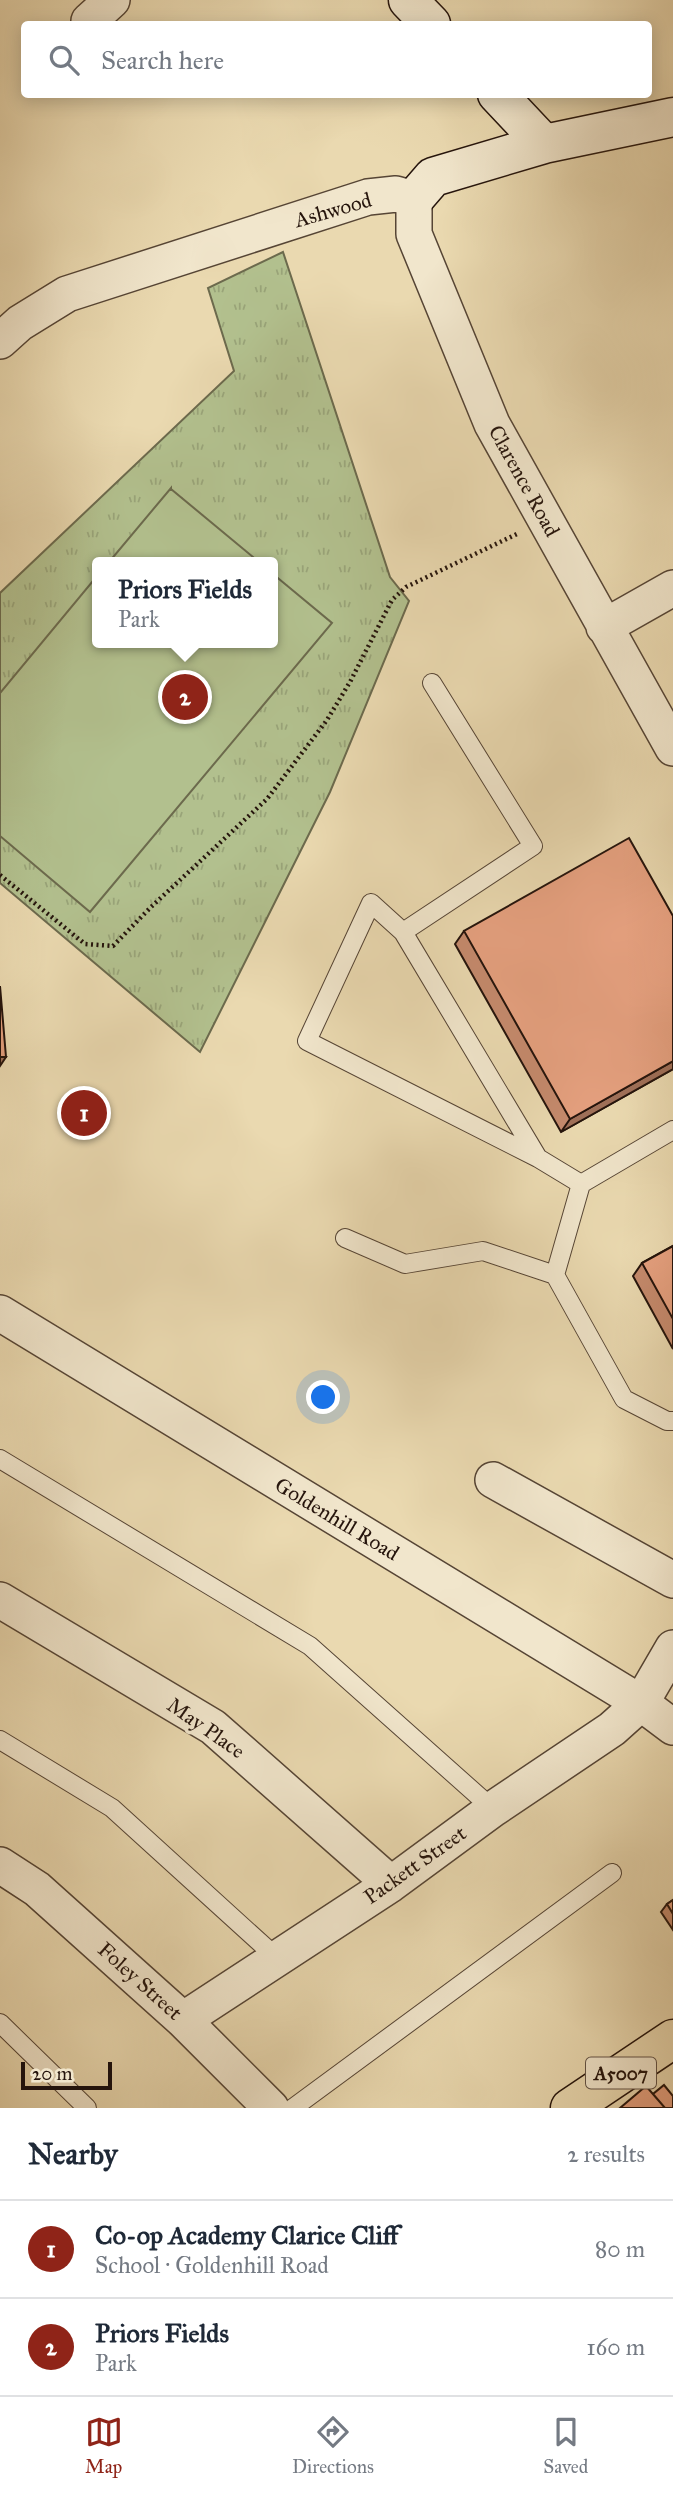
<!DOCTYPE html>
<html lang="en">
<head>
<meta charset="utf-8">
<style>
  body { margin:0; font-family:"IM FELL Great Primer",serif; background:#f2f2f3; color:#1f2937 }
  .scale { position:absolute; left:21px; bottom:18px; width:91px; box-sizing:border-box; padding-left:7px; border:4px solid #25140c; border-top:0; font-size:19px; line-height:24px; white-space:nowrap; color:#25140c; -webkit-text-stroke:5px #f1e6cc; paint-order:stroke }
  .you { position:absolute; left:324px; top:1398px; width:24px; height:24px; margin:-18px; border:5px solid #fff; border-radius:50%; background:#1a73e8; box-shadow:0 0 0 10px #1a73e833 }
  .badge { display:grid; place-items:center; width:46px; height:46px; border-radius:50%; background:#8f2418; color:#fff; font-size:23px; font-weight:700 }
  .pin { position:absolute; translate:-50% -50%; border:4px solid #fff; box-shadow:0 2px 7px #0006 }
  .popup { position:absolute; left:92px; top:557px; width:186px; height:91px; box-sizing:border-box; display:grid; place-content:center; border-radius:7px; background:#fff; filter:drop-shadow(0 2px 5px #0005); font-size:23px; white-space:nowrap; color:#747a83 }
  .popup b { font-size:26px; color:#1f2937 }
  .popup::after { content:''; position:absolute; left:50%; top:100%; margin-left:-14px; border:14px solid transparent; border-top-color:#fff }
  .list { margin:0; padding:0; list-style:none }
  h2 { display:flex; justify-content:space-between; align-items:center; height:91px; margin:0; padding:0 28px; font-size:30px }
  h2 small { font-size:23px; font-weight:400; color:#747a83 }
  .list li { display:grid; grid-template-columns:46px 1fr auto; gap:21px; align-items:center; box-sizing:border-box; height:98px; padding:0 28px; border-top:2px solid #e0e1e3 }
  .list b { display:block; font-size:26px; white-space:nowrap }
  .list p { margin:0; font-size:23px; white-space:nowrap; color:#747a83 }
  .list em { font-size:23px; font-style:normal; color:#747a83 }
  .icon { flex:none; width:38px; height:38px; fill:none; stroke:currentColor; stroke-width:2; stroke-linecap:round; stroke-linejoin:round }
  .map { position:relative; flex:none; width:673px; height:2108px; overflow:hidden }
  .search { position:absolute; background:#fff; box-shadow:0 4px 18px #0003; left:21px; right:21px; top:21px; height:77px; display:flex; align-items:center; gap:18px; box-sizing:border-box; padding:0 24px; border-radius:7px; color:#747a83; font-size:26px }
  .sheet { height:287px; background:#fff }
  nav { display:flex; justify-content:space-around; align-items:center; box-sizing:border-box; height:98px; border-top:2px solid #e0e1e3; background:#fff; font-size:19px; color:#747a83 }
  nav a { display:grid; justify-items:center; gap:4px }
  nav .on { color:#8f2418 }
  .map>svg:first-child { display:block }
  .grass { fill:url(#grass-tufts); stroke:#6c6a4d; stroke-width:2; fill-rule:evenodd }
  .garden { fill:#b2c08e; stroke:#6c6a4d; stroke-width:2 }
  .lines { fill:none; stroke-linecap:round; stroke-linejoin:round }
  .lane-casing { stroke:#564535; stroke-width:20 }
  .street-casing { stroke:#564535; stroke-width:38 }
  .secondary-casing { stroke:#25140c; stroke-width:41 }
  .primary-casing { stroke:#25140c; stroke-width:41 }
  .path { stroke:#25140c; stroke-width:4.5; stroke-dasharray:2 3.5; stroke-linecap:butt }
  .lane { stroke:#f1e6cc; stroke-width:18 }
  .street { stroke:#f1e6cc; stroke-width:35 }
  .secondary { stroke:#f1e6cc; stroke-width:38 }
  .primary { stroke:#ead9b0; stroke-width:38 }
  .wall { fill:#c58a6d; stroke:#25140c; stroke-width:2 }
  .shaded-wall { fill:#a07059; stroke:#25140c; stroke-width:2 }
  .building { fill:#e5a07f; stroke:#25140c; stroke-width:2 }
  .labels { text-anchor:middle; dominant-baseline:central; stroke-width:7; stroke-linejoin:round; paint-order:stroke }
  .shield { fill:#f1e6cc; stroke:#625346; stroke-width:2 }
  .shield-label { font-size:19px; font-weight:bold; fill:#25140c }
  .street-label { font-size:21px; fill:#25140c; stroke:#f1e6cc }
</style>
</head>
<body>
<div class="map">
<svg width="673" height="2108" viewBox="0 0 673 2108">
  <defs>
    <pattern id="grass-tufts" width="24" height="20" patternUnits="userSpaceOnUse" patternTransform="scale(1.75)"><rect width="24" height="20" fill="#b2c08e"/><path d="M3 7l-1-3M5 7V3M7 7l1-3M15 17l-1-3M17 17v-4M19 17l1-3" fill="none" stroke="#99a479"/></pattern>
  </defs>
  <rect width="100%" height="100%" fill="#ead9b0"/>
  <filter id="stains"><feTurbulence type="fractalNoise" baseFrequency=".00286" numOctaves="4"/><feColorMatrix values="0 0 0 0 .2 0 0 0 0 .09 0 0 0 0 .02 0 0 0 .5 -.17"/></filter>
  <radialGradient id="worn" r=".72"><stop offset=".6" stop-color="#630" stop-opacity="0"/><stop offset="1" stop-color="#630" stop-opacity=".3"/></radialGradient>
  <!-- grass -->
  <path class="grass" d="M283,252L390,577L409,601L330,792L200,1052L0,883V593L234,371L208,288ZM97,562H272V643H97Z"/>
  <!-- garden -->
  <path class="garden" d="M171,488V489L259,562H109Z
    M273,574L332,623L90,912L0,836V693L97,576V643H272Z"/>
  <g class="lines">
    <!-- lane casing -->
    <g class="lane-casing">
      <path id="lane" d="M403,932L533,846L432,683
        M538,1158L403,932L371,903L307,1041L538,1158L581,1184L673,1130
        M345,1238L405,1264L483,1251L555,1275L581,1184
        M555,1275L624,1399L667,1421H673
        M0,1459L310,1646L493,1809
        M0,1740L112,1808L277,1958
        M0,2023L87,2108
        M293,2108L612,1873"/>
    </g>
    <!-- street casing -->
    <g class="street-casing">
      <path id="street" d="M89,21L112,0
        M0,341L20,323L67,294L368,197L396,194L414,199V234L492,424L673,748
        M604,627L673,588
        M0,1313L641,1703L673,1727
        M493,1480L673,1580
        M0,1600L213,1727L391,1884
        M0,1865L37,1889L183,2020L271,2108
        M183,2020L391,1884L493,1809L612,1729L641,1703L673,1648"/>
    </g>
    <!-- secondary casing -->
    <g class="secondary-casing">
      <path id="secondary" d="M408,0L431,24
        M497,94L544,144
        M414,199L433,177L544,144L673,117"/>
    </g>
    <!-- primary casing -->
    <g class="primary-casing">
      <path id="primary" d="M570,2108L673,2039"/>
    </g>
    <!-- path -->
    <path class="path" d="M0,875L85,944L113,946L151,907L267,799L327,720L350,682L392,600L406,587L519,533"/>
    <!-- lane -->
    <use href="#lane" class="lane"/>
    <!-- street -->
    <use href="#street" class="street"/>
    <!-- secondary -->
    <use href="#secondary" class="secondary"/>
    <!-- primary -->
    <use href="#primary" class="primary"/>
  </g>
  <!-- wall -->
  <path class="wall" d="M464,931L673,1069L561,1132L455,944Z
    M673,1246V1349L633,1276L642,1263Z
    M673,1900V1930L661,1912L667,1904Z"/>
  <!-- shaded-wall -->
  <path class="shaded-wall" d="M0,1057H6L0,1066Z
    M673,1061V1069L561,1132L570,1119Z"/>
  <!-- building -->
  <path class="building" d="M629,838L673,916V1061L570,1119L464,931Z
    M0,986L6,1057H0Z
    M673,1246V1319L642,1263Z
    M673,1900V1914L667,1904Z
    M664,2085L673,2096V2108H665L653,2094Z
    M646,2086L665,2108H620Z"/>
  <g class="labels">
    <!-- shield labels -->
    <rect class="shield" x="586" y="2057.5" width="70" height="31" rx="5"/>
    <g class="shield-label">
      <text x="621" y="2073">A5007</text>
    </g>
    <!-- street labels -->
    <g class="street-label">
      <text transform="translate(333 210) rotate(-16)">Ashwood</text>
      <text transform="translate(524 481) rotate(61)">Clarence Road</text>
      <text transform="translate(337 1519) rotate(31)">Goldenhill Road</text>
      <text transform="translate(206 1728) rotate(35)">May Place</text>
      <text transform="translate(415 1865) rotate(-35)">Packett Street</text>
      <text transform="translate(140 1981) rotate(42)">Foley Street</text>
    </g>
  </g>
  <rect width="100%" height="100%" filter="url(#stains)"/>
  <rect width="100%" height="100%" fill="url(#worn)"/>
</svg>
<div class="scale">20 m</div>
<div class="you"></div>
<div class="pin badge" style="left:84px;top:1113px">1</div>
<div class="pin badge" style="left:185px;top:697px">2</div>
<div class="popup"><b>Priors Fields</b>Park</div>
<div class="search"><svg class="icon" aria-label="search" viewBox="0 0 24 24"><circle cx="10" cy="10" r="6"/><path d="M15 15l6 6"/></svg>Search here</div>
</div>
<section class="sheet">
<h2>Nearby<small>2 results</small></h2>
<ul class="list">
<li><span class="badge">1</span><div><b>Co-op Academy Clarice Cliff</b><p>School · Goldenhill Road</p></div><em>80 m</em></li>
<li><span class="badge">2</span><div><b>Priors Fields</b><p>Park</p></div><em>160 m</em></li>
</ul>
</section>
<nav>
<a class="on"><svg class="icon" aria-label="map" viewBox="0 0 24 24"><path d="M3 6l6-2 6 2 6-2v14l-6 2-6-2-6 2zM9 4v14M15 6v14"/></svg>Map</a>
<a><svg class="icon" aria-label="directions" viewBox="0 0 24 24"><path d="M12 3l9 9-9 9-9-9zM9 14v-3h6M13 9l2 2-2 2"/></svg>Directions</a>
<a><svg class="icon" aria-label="saved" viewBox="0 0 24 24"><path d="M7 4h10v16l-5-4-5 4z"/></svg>Saved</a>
</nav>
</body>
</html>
